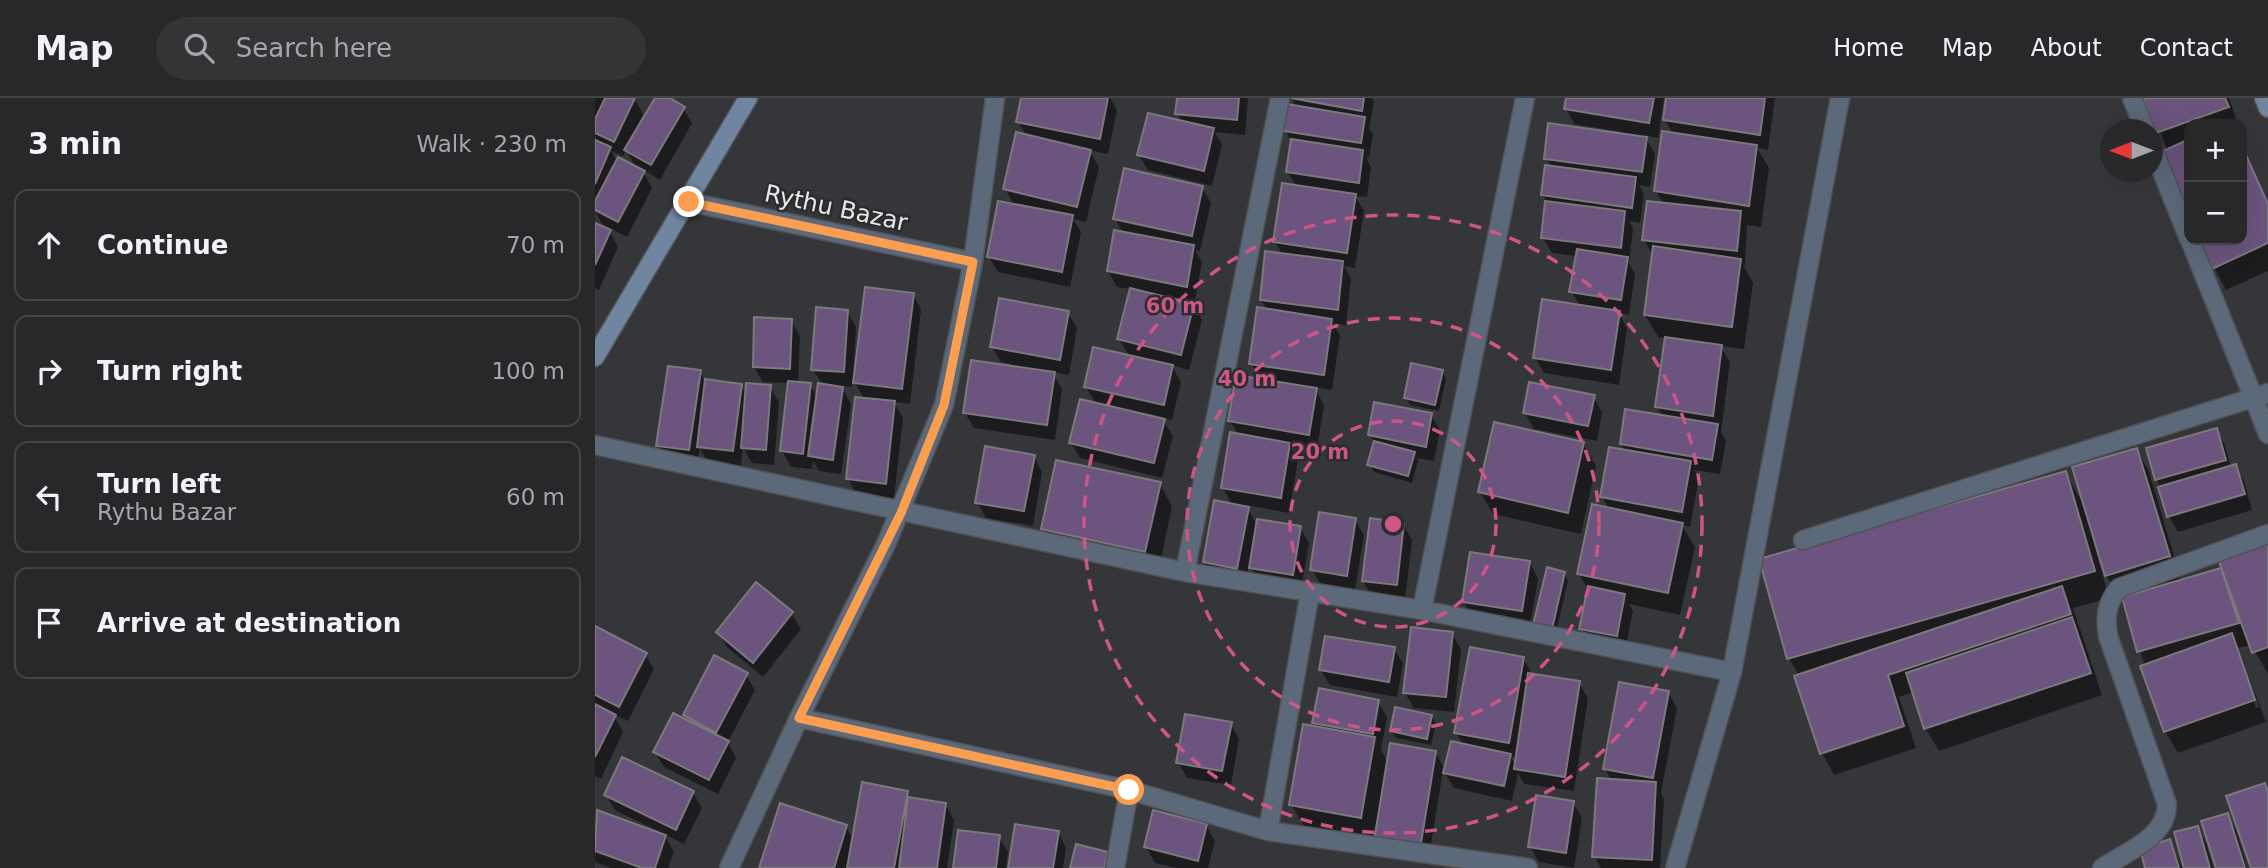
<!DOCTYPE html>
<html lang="en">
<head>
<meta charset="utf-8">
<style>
  body { margin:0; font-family:"DejaVu Sans",sans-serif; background:#343437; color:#f1f3f6 }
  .controls { position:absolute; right:21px; top:21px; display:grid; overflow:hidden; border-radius:14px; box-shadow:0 7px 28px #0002 }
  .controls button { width:63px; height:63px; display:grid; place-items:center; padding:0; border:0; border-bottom:2px solid #444447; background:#28282b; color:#f1f3f6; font:35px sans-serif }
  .compass { position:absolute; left:1505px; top:21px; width:63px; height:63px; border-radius:50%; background:#28282b; box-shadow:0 7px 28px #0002; rotate:270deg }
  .stop { position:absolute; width:21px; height:21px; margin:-16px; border:5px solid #fb9e50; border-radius:50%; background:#fff }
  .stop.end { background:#fb9e50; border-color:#fff; box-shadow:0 2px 7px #0008 }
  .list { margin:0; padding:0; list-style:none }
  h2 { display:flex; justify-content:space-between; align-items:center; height:91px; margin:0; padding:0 28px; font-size:30px }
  h2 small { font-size:23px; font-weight:400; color:#a5a6a9 }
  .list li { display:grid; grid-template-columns:46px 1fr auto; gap:21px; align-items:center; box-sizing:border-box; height:112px; margin:0 14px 14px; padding:0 14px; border:2px solid #444447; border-radius:14px }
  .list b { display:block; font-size:26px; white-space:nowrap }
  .list p { margin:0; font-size:23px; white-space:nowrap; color:#a5a6a9 }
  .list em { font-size:23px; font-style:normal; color:#a5a6a9 }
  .icon { flex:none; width:38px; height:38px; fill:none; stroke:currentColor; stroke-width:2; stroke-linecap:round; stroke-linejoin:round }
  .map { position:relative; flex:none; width:1673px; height:770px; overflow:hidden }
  header { display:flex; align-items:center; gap:42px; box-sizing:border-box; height:98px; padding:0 35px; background:#28282b; border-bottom:2px solid #444447 }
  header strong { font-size:33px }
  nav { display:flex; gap:38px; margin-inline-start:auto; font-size:24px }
  .search { width:490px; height:63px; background:#343437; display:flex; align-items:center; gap:18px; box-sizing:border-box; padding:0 24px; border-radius:38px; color:#a5a6a9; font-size:26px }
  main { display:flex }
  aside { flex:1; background:#28282b }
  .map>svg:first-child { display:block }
  .shadow { fill:#0007; fill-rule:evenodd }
  .building { fill:#6b547d; stroke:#7b797c; stroke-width:2 }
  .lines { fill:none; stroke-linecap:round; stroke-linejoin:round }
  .lane-casing { stroke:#525255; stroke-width:21 }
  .street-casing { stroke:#525255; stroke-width:21 }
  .secondary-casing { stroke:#525255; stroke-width:21 }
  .lane { stroke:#5c697a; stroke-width:18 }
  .street { stroke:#5c697a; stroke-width:18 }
  .secondary { stroke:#7085a0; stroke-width:18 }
  .route { stroke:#fb9e50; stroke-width:9 }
  .ring { fill:none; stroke:#cd5686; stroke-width:3.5; stroke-dasharray:12 9 }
  .labels { text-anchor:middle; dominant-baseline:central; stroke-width:5; stroke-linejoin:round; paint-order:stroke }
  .street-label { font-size:24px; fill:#e8e8ea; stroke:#2b2c2e }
  .centre { fill:#cd5686; stroke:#2b2c2e; stroke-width:3.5 }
  .ring-label { font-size:21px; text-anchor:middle; font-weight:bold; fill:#cd5686; stroke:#2b2c2e; stroke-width:5; stroke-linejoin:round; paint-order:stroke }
</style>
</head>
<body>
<header>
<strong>Map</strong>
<div class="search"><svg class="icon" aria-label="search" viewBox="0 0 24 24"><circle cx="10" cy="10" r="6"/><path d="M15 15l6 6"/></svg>Search here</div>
<nav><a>Home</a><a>Map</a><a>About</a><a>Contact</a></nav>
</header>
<main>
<aside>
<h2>3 min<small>Walk · 230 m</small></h2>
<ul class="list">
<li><svg class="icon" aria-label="ahead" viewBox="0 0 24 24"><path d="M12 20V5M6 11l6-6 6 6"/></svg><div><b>Continue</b></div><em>70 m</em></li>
<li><svg class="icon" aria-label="right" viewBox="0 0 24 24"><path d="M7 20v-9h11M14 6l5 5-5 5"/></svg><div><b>Turn right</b></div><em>100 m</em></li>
<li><svg class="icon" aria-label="left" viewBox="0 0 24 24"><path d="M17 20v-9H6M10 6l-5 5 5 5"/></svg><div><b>Turn left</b><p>Rythu Bazar</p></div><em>60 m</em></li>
<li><svg class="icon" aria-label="arrive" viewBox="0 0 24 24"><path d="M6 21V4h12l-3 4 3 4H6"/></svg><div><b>Arrive at destination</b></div></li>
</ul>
</aside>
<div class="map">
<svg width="1673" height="770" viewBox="0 0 1673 770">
  <rect width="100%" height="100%" fill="#353639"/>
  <!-- shadow -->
  <path class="shadow" d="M0,0H39L48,16L44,25L46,27L62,0H71L88,10L97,25L65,82L47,71L57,90L32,139L7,126L0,113V44L5,46L0,38ZM31,52L42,71L22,64L16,53L28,58Z
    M428,0H515L522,12L513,56L494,52L504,69L491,124L478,121L486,134L475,189L403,174L394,159L419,108L410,90L432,38L423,24Z
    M583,0H653L650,37L620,34L627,47L617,88L553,72L544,57L587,24L582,16Z
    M697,0H777L779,4L774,30L778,36L774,60L771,59L776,69L772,99L760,98L769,113L760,170L749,168L756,180L751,227L738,225L745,238L737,292L719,289L729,307L722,351L694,347L703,362L694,415L651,407L662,428L705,430L714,445L706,492L665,485L654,466L650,486L619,480L610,464L638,408L628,390L644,338L635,323L666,283L656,266L673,213L666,202L688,157L680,144L702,89L693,74L697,45L690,32L702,10Z
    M972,0H1069L1063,40L1049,37L1060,56L1055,89L1044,87L1049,96L1045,125L1034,123L1038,130L1034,165L1040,176L1034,217L1024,215L1032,230L1024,287L949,275L940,260L985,208L976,193L982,158L957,155L948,140L953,105L948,97L956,69L951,60L1026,37L1027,34L979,26L971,10Z
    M1073,0H1180L1173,52L1162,50L1174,70L1166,129L1152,127L1150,168L1148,167L1158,185L1149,251L1125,248L1135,264L1126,334L1131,343L1125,376L1099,372L1104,380L1095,429L1087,427L1100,449L1085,517L1034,506L1038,513L1030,553L995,546L986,531L994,493L984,476L1014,411L1007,399L1031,354L1026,346L1068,318L1062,309L1072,240L1063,239L1050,217L1058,158L1049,142L1069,107L1061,93L1078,36L1070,22Z
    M1550,0H1634L1643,26H1594V118L1566,56L1573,53Z
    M1647,46L1673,104V173L1631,192L1605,142H1647Z
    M607,90L616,105L605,153L600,152L607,164L600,203L579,199L578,202L598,207L607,222L594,272L576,267L586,284L577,322L567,320L578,338L567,380L485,360L476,345L501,306L491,289L535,259L524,241L536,191L522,189L513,173L528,135L520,120Z
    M0,127L14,133L23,149L4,192L0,190Z
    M318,196L326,212L315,306L299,304L308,320L299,400L261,396L253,380L269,301L258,281L257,289L246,288L256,306L246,376L224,373L218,363L217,371L196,369L187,353L195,285L168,284L159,269L196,222L205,238L203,286L215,287L223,300L228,288L218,271L252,213L261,229L258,280H261Z
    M473,215L482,230L474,277L457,274L467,291L460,342L379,330L370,315L415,269L416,266L406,264L397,249Z
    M847,273L851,281L844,313L815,307L811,299Z
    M105,274L110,283L146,288L152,298L175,289L184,304L179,367L157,365L148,350L146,368L112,364L105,350L102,367L72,363L63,347Z
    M998,298L1007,314L1002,343L939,331L930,315Z
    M836,317L845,332L839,363L822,360L823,363L817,385L779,374L774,366L780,346L775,336Z
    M1621,332L1630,347L1636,369L1640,368L1649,383L1657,412L1583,434L1574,419L1562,381Z
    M988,346L1001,368L986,436L898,416L885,394Z
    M1542,352L1554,374L1582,468L1572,450L1569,452L1587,484L1629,471L1673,445V576L1656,547L1643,550L1671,624L1583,655L1570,633L1528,498L1524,499L1511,477L1502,445L1499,446L1514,500L1478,510L1507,597L1344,653L1331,631L1319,594L1304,599L1321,650L1239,677L1227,655L1204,578L1194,560L1470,375L1489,407ZM1643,559H1647L1664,609L1661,610Z
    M439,358L447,374L438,428L391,420L382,404Z
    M565,386L577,408L563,475L461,453L448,430Z
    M760,422L769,437L760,492L726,487L717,471Z
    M808,426L817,442L810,502L777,499L768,483Z
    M934,464L943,480L935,528L877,519L868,503Z
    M969,475L973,483L960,538L945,534Z
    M161,486L197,516L206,531L168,579L132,549L123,534Z
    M0,530L50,556L59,571L33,623L18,616L28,634L6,681L0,678Z
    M857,536L866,551L859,614L819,610L810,595Z
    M799,551L808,566L802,599L735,587L726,572Z
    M928,560L937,576L984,585L993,600L979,693L929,686L923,675L917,703L859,690L848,672L833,766L789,759L781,741L709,728L696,706L722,630L719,625L783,604L792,619L786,652L793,665L840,654L851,673L868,647L861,635ZM915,658L922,660L921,668Z
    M151,577L160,592L133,644L141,660L123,696L69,669L60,654L95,625L90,617Z
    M1073,594L1082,610L1066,695L1069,701L1065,770H1006L999,758L1017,683L1010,671Z
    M836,618L841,626L836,647L801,640L796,633Z
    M635,625L644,641L636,687L592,680L583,664Z
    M312,694L316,702L350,706L359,722L352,770H166L251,729L258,741Z
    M98,695L107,710L89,746L69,736L79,754L73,770H16L0,764L3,714L62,735L63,733L20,712L11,697Z
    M978,705L987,720L979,770L944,764L935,749Z
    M1632,717L1641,732L1652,770H1622Z
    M611,727L620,743L613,770H582L560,765L551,749Z
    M1602,730L1611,745L1618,770H1591Z
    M463,734L471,750L468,770H415Z
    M404,739L413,754L411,770H360Z
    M1575,743L1587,770H1552Z"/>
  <!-- building -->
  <path class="building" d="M10,0H40L19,44L0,35V21Z
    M60,0H75L90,9L56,67L29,52Z
    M426,0H513L505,41L421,24Z
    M582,0H644L642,22L580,16Z
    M696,0H769L767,13Z
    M971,0H1059L1054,25L969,11Z
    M1071,0H1170L1165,37L1068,22Z
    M1548,0H1630L1634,9L1561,35Z
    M692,6L770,19L766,45L688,33Z
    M553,15L619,30L609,73L542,57Z
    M953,25L1052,39L1047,74L949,61Z
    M1067,33L1162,47L1154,108L1059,93Z
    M421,34L496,52L482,109L408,91Z
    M696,41L768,52L764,85L691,74Z
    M1594,41V122L1564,55Z
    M0,42L16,49L0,86Z
    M1647,48L1673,106V145L1617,171L1603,142H1647Z
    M23,59L50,73L23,124L0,112V103Z
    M950,67L1041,79L1037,110L946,97Z
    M529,70L608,88L597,138L518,121Z
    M687,85L761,96L752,155L678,144Z
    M403,103L478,117L467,174L392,159Z
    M950,103L1030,113L1026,150L946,140Z
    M1052,103L1146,113L1142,153L1047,142Z
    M0,125L16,132L0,167Z
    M519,132L599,147L592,189L512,173Z
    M1058,148L1146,161L1137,229L1049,217Z
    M982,151L1033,159L1026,202L974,194Z
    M670,153L748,163L743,212L665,202Z
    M270,189L319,195L307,291L258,285Z
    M535,190L599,206L586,257L522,241Z
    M404,200L474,213L465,262L395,249Z
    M947,201L1025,213L1016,272L938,260Z
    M221,209L253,212L249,274L216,272Z
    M662,209L737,221L729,277L654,266Z
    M159,219L197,221L195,271L158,269Z
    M1070,239L1127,247L1118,318L1060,309Z
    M498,249L578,267L569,307L489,289Z
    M376,262L460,274L452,327L368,315Z
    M816,265L848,272L840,307L809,300Z
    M73,268L106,272L94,352L61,348Z
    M641,277L722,290L714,337L633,323Z
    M110,281L147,286L138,353L102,349Z
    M193,283L216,285L208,356L185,353Z
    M934,284L1000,297L993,328L928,315Z
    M151,285L176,287L171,352L146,350Z
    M223,285L248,289L238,362L213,358Z
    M260,299L300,303L291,386L251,381Z
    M485,301L570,321L559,365L474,345Z
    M779,304L837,315L831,349L773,337Z
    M1030,311L1123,326L1117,362L1025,346Z
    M899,324L989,344L973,415L883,394Z
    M1622,330L1631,362L1560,382L1551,350Z
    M635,334L695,345L686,400L626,390Z
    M779,343L820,354L813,378L772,367Z
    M390,348L440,357L429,413L380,405Z
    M1014,349L1096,363L1087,414L1005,399Z
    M1542,350L1575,458L1510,478L1477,369Z
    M461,362L566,384L550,454L446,431Z
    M1641,366L1650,396L1572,419L1563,389Z
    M1471,373L1500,473L1192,561L1164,461Z
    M619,402L654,409L642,471L608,464Z
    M997,406L1088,425L1073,495L982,476Z
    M724,414L761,420L752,478L715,472Z
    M775,420L809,425L802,487L767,483Z
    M662,421L706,428L698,477L654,470Z
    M1673,442V549L1657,555L1623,461Z
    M875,454L935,463L927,513L867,504Z
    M952,469L970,474L957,531L938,527Z
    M1626,470L1644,525L1542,554L1527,499Z
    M161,484L198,514L158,565L121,534Z
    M993,488L1030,496L1022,538L984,531Z
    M1467,488L1476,516L1293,577L1309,628L1225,656L1199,578Z
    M1477,519L1496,575L1329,631L1311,575Z
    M0,528L52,555L24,609L0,597Z
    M816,529L858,534L851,599L808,595Z
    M1637,535L1660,602L1569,634L1545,568Z
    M730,538L800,549L794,584L724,572Z
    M875,549L929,559L914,645L859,635Z
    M119,557L153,575L121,635L88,617Z
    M933,575L985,583L970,679L919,671Z
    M1024,584L1074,593L1058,680L1008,671Z
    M724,590L784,602L778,636L717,625Z
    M0,606L21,617L0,659Z
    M800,609L837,617L832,641L795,633Z
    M78,615L134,643L114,682L58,654Z
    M590,616L637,624L627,673L581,665Z
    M708,626L780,639L766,720L694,707Z
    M856,643L916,656L909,688L848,675Z
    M795,645L841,653L825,751L779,743Z
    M27,659L99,693L81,732L9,697Z
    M1002,680L1061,684L1057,762L997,759Z
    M267,684L313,693L299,770H252Z
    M1670,685L1673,695V770H1656L1631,698Z
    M941,697L979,703L971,755L933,749Z
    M313,699L351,705L342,770H304Z
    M185,705L252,727L239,770H164Z
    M2,712L71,737L60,770H47L0,753Z
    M558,712L612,726L603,763L549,749Z
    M1633,715L1650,770H1621L1606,723Z
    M420,726L464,733L458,770H413Z
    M1603,728L1615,770H1589L1579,734Z
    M363,732L405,737L401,770H358Z
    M1575,741L1584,770H1550L1545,751Z
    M481,746L513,754L509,770H475Z"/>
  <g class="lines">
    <!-- lane casing -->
    <g class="lane-casing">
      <path id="lane" d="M1537,0L1550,32
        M1558,51L1594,141
        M1595,142L1673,336
        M1208,442L1673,295
        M1507,770C1533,753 1572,739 1572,706L1513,538C1510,518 1511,506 1524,490L1673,436"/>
    </g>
    <!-- street casing -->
    <g class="street-casing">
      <path id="street" d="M94,104L378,164
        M0,347L590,474L827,512L1137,574
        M590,474L685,0
        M827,512L930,0
        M204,620L534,692L673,733L933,770
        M673,733L715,494
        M134,770L204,620L291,446L349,307L378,164L400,0
        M520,770L534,692
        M1080,770L1137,574L1245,0"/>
    </g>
    <!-- secondary casing -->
    <g class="secondary-casing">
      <path id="secondary" d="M1669,0L1673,10
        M0,259L153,0"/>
    </g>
    <!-- lane -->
    <use href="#lane" class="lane"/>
    <!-- street -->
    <use href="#street" class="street"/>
    <!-- secondary -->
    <use href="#secondary" class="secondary"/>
  </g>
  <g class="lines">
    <!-- route -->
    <path class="route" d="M94,104L378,164L349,307L306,415L204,620L534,692"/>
  </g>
  <!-- distance rings -->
  <g class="ring">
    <circle cx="798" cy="426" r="103"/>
    <circle cx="798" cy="426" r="206"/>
    <circle cx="798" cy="426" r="309"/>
  </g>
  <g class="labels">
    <!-- street labels -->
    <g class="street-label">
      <text transform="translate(241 110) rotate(12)">Rythu Bazar</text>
    </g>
  </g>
  <circle cx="798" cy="426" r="10" class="centre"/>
  <g class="ring-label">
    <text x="580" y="215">60 m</text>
    <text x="652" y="288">40 m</text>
    <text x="725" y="361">20 m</text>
  </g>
</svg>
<div class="controls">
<button>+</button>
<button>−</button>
</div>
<svg class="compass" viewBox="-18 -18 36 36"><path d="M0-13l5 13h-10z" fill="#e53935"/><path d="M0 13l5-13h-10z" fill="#a5a6a9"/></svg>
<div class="stop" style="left:534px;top:692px"></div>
<div class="stop end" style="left:94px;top:104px"></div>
</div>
</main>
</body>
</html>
